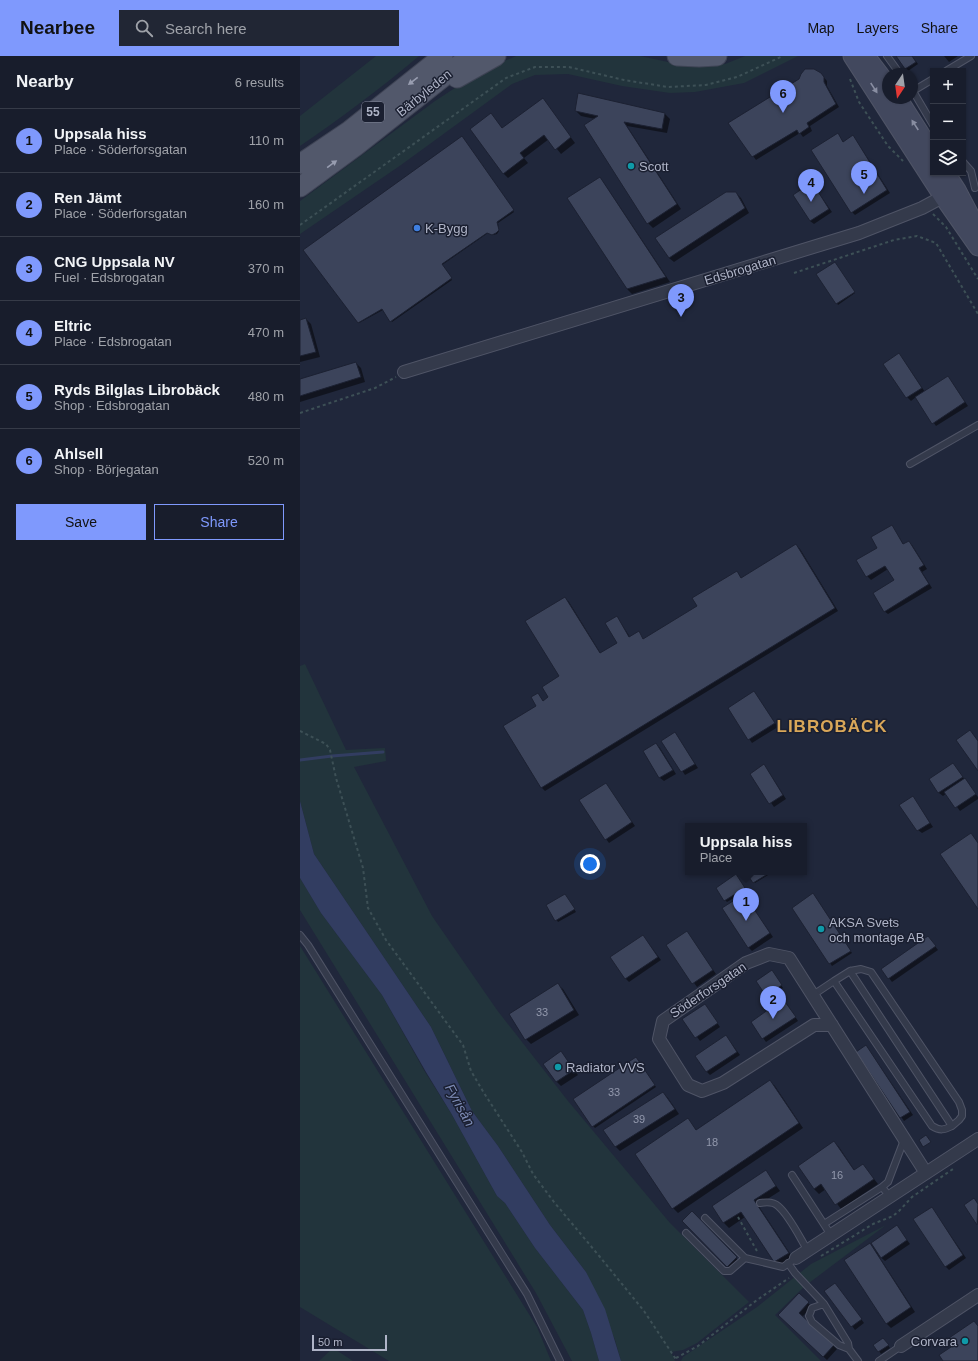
<!DOCTYPE html>
<html lang="en">
<head>
<meta charset="utf-8">
<style>
  body { margin:0; font-family:Arial,sans-serif; background:#212634; color:#f1f3f6 }
  .controls { position:absolute; right:12px; top:12px; display:grid; overflow:hidden; border-radius:0px; box-shadow:0 1px 3px #0004 }
  .controls button { width:36px; height:36px; display:grid; place-items:center; padding:0; border:0; border-bottom:1px solid #363b48; background:#181d2c; color:#f1f3f6; font:20px sans-serif }
  .compass { position:absolute; left:582px; top:12px; width:36px; height:36px; border-radius:50%; background:#181d2c; box-shadow:0 1px 3px #0004; rotate:193deg }
  .scale { position:absolute; left:12px; bottom:10px; width:75px; box-sizing:border-box; padding-left:4px; border:2px solid #afb4c7; border-top:0; font-size:11px; line-height:14px; white-space:nowrap; color:#afb4c7; -webkit-text-stroke:3px #1a1f30; paint-order:stroke }
  .you { position:absolute; left:290px; top:808px; width:14px; height:14px; margin:-10px; border:3px solid #fff; border-radius:50%; background:#1a73e8; box-shadow:0 0 0 6px #1a73e833 }
  .badge { display:grid; place-items:center; width:26px; height:26px; border-radius:50%; background:#7f99fd; color:#111; font-size:13px; font-weight:700 }
  .pin { position:absolute; translate:-50% -33px; filter:drop-shadow(0 1px 2px #0008) }
  .pin::after { content:''; position:absolute; top:21px; width:14px; height:12px; background:inherit; clip-path:polygon(0 0,100% 0,50% 100%) }
  .popup { position:absolute; left:385px; top:767px; width:122px; height:52px; box-sizing:border-box; display:grid; place-content:center; border-radius:0px; background:#181d2c; filter:drop-shadow(0 1px 3px #0005); font-size:13px; white-space:nowrap; color:#9fa2a9 }
  .popup b { font-size:15px; color:#f1f3f6 }
  .popup::after { content:''; position:absolute; left:50%; top:100%; margin-left:-8px; border:8px solid transparent; border-top-color:#181d2c }
  .list { margin:0; padding:0; list-style:none }
  h2 { display:flex; justify-content:space-between; align-items:center; height:52px; margin:0; padding:0 16px; font-size:17px }
  h2 small { font-size:13px; font-weight:400; color:#9fa2a9 }
  .list li { display:grid; grid-template-columns:26px 1fr auto; gap:12px; align-items:center; box-sizing:border-box; height:64px; padding:0 16px; border-top:1px solid #363b48 }
  .list b { display:block; font-size:15px; white-space:nowrap }
  .list p { margin:0; font-size:13px; white-space:nowrap; color:#9fa2a9 }
  .list em { font-size:13px; font-style:normal; color:#9fa2a9 }
  .actions { display:flex; gap:8px; padding:12px 16px }
  .actions a { flex:1; padding:9px 0; border:1px solid #7f99fd; border-radius:0px; text-align:center; font-size:14px; color:#7f99fd }
  .actions .main { background:#7f99fd; color:#111 }
  .icon { flex:none; width:22px; height:22px; fill:none; stroke:currentColor; stroke-width:2; stroke-linecap:round; stroke-linejoin:round }
  .map { position:relative; flex:none; width:678px; height:1305px; overflow:hidden }
  header { display:flex; align-items:center; gap:24px; box-sizing:border-box; height:56px; padding:0 20px; background:#7f99fd; color:#111 }
  header strong { font-size:19px }
  nav { display:flex; gap:22px; margin-inline-start:auto; font-size:14px }
  .search { width:280px; height:36px; background:#212634; display:flex; align-items:center; gap:10px; box-sizing:border-box; padding:0 14px; border-radius:0px; color:#9fa2a9; font-size:15px }
  main { display:flex }
  aside { flex:1; background:#181d2c }
  .map>svg:first-child { display:block }
  .green { fill:#22343c }
  .water { fill:#323d61 }
  .shadow { fill:#0007 }
  .lines { fill:none; stroke-linecap:round; stroke-linejoin:round }
  .stream { stroke:#323d61; stroke-width:3 }
  .building { fill:#3c445b; stroke:#1c2132 }
  .service-casing { stroke:#4f5466; stroke-width:8 }
  .minor-casing { stroke:#4f5466; stroke-width:14 }
  .secondary-casing { stroke:#4f5466; stroke-width:19 }
  .primary-casing { stroke:#3e4354; stroke-width:21 }
  .path { stroke:#3d5056; stroke-width:2; stroke-dasharray:3 3; stroke-linecap:butt }
  .service { stroke:#343a4b; stroke-width:6 }
  .minor { stroke:#343a4b; stroke-width:12 }
  .secondary { stroke:#42485e; stroke-width:17 }
  .primary { stroke:#52586b; stroke-width:19 }
  .oneway { fill:#989db0 }
  .oneway2 { fill:#898ea2 }
  .culture-dot { fill:#0f9aa8; stroke:#1a1f30; stroke-width:1.5 }
  .shop-dot { fill:#3f7fe0; stroke:#1a1f30; stroke-width:1.5 }
  .labels { text-anchor:middle; dominant-baseline:central; stroke-width:3; stroke-linejoin:round; paint-order:stroke }
  .number-label { font-size:11px; fill:#9298ac }
  .shield { fill:#1a1f30; stroke:#82879a; stroke-width:1 }
  .shield-label { font-size:12px; font-weight:bold; fill:#afb4c7 }
  .street-label { font-size:13px; fill:#afb4c7; stroke:#1a1f30 }
  .poi-label { font-size:13px; fill:#afb4c7; stroke:#1a1f30; text-anchor:start }
  .water-label { font-size:14px; font-style:italic; fill:#7d8bb5; stroke:#1a1f30 }
  .district-label { font-size:17px; font-weight:bold; letter-spacing:1px; fill:#d9a759; stroke:#1a1f30 }
</style>
</head>
<body>
<header>
<strong>Nearbee</strong>
<div class="search"><svg class="icon" aria-label="search" viewBox="0 0 24 24"><circle cx="10" cy="10" r="6"/><path d="M15 15l6 6"/></svg>Search here</div>
<nav><a>Map</a><a>Layers</a><a>Share</a></nav>
</header>
<main>
<aside>
<h2>Nearby<small>6 results</small></h2>
<ul class="list">
<li><span class="badge">1</span><div><b>Uppsala hiss</b><p>Place · Söderforsgatan</p></div><em>110 m</em></li>
<li><span class="badge">2</span><div><b>Ren Jämt</b><p>Place · Söderforsgatan</p></div><em>160 m</em></li>
<li><span class="badge">3</span><div><b>CNG Uppsala NV</b><p>Fuel · Edsbrogatan</p></div><em>370 m</em></li>
<li><span class="badge">4</span><div><b>Eltric</b><p>Place · Edsbrogatan</p></div><em>470 m</em></li>
<li><span class="badge">5</span><div><b>Ryds Bilglas Librobäck</b><p>Shop · Edsbrogatan</p></div><em>480 m</em></li>
<li><span class="badge">6</span><div><b>Ahlsell</b><p>Shop · Börjegatan</p></div><em>520 m</em></li>
</ul>
<div class="actions"><a class="main">Save</a><a>Share</a></div>
</aside>
<div class="map">
<svg width="678" height="1305" viewBox="0 0 678 1305">
  <rect width="100%" height="100%" fill="#20273b"/>
  <!-- green -->
  <path class="green" d="M76,0H119C81,32 41,62 0,90V60Z
    M216,0H340L382,9L425,8L445,0H498L444,27L395,36L370,37L322,30L268,18L235,19L212,28L101,109L0,178V145L135,45L181,15Z
    M5,608L46,694L85,692L86,705L54,711L132,860L197,954L268,1045L370,1167L449,1246L397,1287L383,1294L371,1296L375,1305H321L315,1284L286,1216L250,1169L198,1090L172,1055L131,971L14,798L0,745V610Z
    M0,822L21,857L82,939L125,1016L151,1057L197,1140L205,1147L235,1192L283,1254L291,1277L299,1305H272L236,1237L0,854Z
    M0,890L237,1271L251,1305H89L0,1251Z
    M586,1169L505,1230L475,1259L521,1305H381L383,1301L457,1251L511,1208Z
    M33,1292L53,1305H19Z"/>
  <!-- water -->
  <path class="water" d="M0,745L14,798L131,971L172,1055L198,1090L250,1169L286,1216L305,1253L321,1305H299L291,1277L283,1254L235,1192L205,1147L197,1140L151,1057L126,1016L82,939L21,857L0,822Z"/>
  <!-- shadow -->
  <path class="shadow" d="M597,0H612L618,8L608,15Z
    M644,0H658L649,6Z
    M521,18L527,25V30L539,51L510,70L512,75L503,81L500,77L456,104L429,67Z
    M243,44L275,87L261,98L249,83L224,102L228,107L208,122L203,117L191,58L203,73Z
    M276,55L365,58L370,63L367,77L327,70L381,153L353,172L348,167L295,63L281,60Z
    M537,79L544,86L556,84L590,137L555,159L552,156Z
    M161,81L214,156L198,167L199,175L197,178L193,179L188,177L142,209L152,224L92,266L83,254L59,267L5,195Z
    M300,122L304,127L370,226L332,238L327,233Z
    M512,127L532,156L514,168L510,165Z
    M436,137L441,142L449,157L374,206L369,202Z
    M535,207L555,237L538,249L518,218Z
    M6,263L11,268L20,301L0,306V265Z
    M602,302L625,336L651,325L668,350L636,370L616,341L611,345L607,341L585,308Z
    M56,307L61,312L65,326L0,346V324Z
    M592,470L604,489L609,486L612,489L627,513L622,516L632,532L588,558L584,555L596,525L588,513L571,524L567,520L579,492Z
    M496,489L500,493L538,555L245,735L242,732L204,671L238,650V638L244,646L250,642L260,621L265,542L269,546L301,598L319,587L317,561L330,581L338,576L344,584L399,550L437,516L442,523Z
    M454,637L478,671L452,687L429,653Z
    M375,677L398,712L385,719L363,685Z
    M356,688L360,692L376,718L364,725L360,722L344,696Z
    M656,712L678,741V743L660,755L647,737L643,740L639,737L630,723Z
    M467,713L486,743L474,751L451,718Z
    M306,728L335,770L309,787L306,783Z
    M613,741L633,771L622,777L618,774Z
    M459,816H473L455,827L450,821Z
    M438,822L446,835L427,846L425,844Z
    M265,839L276,856L258,866L247,849Z
    M444,839L473,881L452,895L448,891Z
    M515,840L552,897L532,910L493,852Z
    M387,876L416,918L397,931L367,889Z
    M343,880L361,904L329,926L325,922Z
    M628,881L638,894L592,926L582,913Z
    M474,918L483,932L469,941L467,939Z
    M258,929L263,933L279,959L231,988L226,983L211,959Z
    M487,948L498,965L466,986L463,982Z
    M405,949L420,971L400,985L384,963Z
    M426,980L440,999L410,1019L407,1016Z
    M569,994L613,1059L604,1065L557,996Z
    M261,997L278,1019L261,1030L256,1025Z
    M338,1004L356,1031L295,1072L293,1070Z
    M470,1025L475,1030L503,1072L378,1157L373,1152L388,1063L397,1075Z
    M363,1037L368,1042L379,1058L320,1095L315,1090Z
    M534,1086L539,1091L555,1115L563,1109L578,1128L541,1153L526,1133L519,1138L514,1133Z
    M466,1116L480,1135L458,1149L493,1202L480,1210L475,1206L445,1161L429,1172L424,1167L413,1150Z
    M676,1145L678,1149V1168L665,1149Z
    M632,1152L666,1202L649,1214L645,1210Z
    M392,1156L439,1205L431,1213L383,1165Z
    M597,1170L610,1188L585,1205L578,1199L615,1256L591,1272L586,1267L569,1189L576,1195Z
    M538,1232L564,1267L555,1274L526,1235Z
    M499,1238L512,1251L502,1261L537,1293L527,1304L479,1259Z
    M585,1285L590,1292L581,1298L575,1289Z"/>
  <g class="lines">
    <!-- stream -->
    <path class="stream" d="M0,704L32,700L83,696"/>
  </g>
  <!-- building -->
  <path class="building" d="M596,0H612L616,6L605,13Z
    M505,13H514L521,17L524,21V26L536,48L507,67L509,71L499,78L497,74L452,101L428,67L499,23L501,18Z
    M278,37L365,57L362,73L324,66L377,148L347,168L284,69L298,60L275,55Z
    M243,42L271,81L255,94L244,79L220,97L224,102L203,118L170,73L191,57L202,72Z
    M538,77L543,86L553,79L587,134L551,157L511,94Z
    M162,80L214,154L197,166L199,174L196,177L192,179L187,177L142,208L152,222L90,266L82,253L58,267L3,194Z
    M300,121L366,221L327,233L267,142Z
    M512,126L529,153L510,165L493,139Z
    M426,136H436L445,152L369,202L355,182Z
    M535,206L555,236L536,248L516,218Z
    M6,262L16,296L0,300V264Z
    M599,297L622,332L606,342L583,308Z
    M56,306L61,321L0,340V323Z
    M648,320L665,346L632,368L615,341Z
    M592,469L603,488L609,485L624,509L619,512L629,528L584,556L573,537L594,524L585,510L566,521L556,504L577,492L571,481Z
    M496,488L535,552L241,732L203,670L236,650L231,641L238,637L243,645L248,641L242,631L259,620L225,565L265,541L300,597L317,587L305,567L317,560L329,581L339,575L343,583L397,550L392,542L437,515L441,522Z
    M454,635L475,667L448,684L428,652Z
    M670,674L678,685V715L656,684Z
    M375,676L395,708L381,716L361,685Z
    M356,687L373,714L359,722L343,695Z
    M653,707L663,721L638,737L629,723Z
    M464,708L483,739L469,748L450,718Z
    M665,722L676,738L655,752L644,736Z
    M306,727L332,766L305,784L279,744Z
    M613,740L630,767L617,775L599,749Z
    M671,777L678,787V853L640,798Z
    M457,816H471L453,827L449,821Z
    M436,818L445,832L424,845L416,832Z
    M513,837L551,895L529,908L492,852Z
    M265,838L275,853L255,865L246,849Z
    M444,838L470,877L448,892L422,852Z
    M387,875L413,914L392,928L366,889Z
    M343,879L358,901L325,923L310,901Z
    M628,880L636,890L588,923L581,913Z
    M472,914L482,929L466,940L456,925Z
    M258,927L274,954L225,984L209,958Z
    M483,943L496,961L462,983L451,966Z
    M405,948L418,967L395,982L382,963Z
    M426,979L437,996L406,1016L395,1000Z
    M566,989L610,1056L600,1062L556,996Z
    M261,995L274,1014L256,1026L243,1008Z
    M336,1001L355,1029L292,1071L273,1043Z
    M470,1024L499,1067L372,1153L335,1098L388,1062L396,1074Z
    M363,1036L375,1053L315,1091L303,1074Z
    M626,1079L631,1086L623,1091L619,1084Z
    M534,1085L554,1114L563,1108L574,1123L535,1149L521,1128L514,1133L498,1110Z
    M466,1114L476,1130L454,1144L489,1197L474,1206L441,1156L423,1167L412,1150Z
    M674,1142L678,1148L677,1169L664,1149Z
    M632,1151L663,1199L645,1211L613,1163Z
    M392,1155L437,1201L427,1211L382,1165Z
    M597,1169L607,1184L581,1202L571,1187Z
    M570,1187L611,1251L586,1268L544,1204Z
    M535,1227L562,1263L551,1271L524,1235Z
    M499,1237L509,1246L499,1257L534,1289L523,1301L478,1259Z
    M674,1265L678,1270V1305H643L639,1299L654,1289L649,1282Z
    M583,1282L589,1289L578,1296L573,1289Z"/>
  <g class="lines">
    <!-- service casing -->
    <g class="service-casing">
      <path id="service" d="M587,0L600,18
        M646,15L671,0
        M633,23L613,35L633,69
        M663,106L671,115L675,132
        M610,408L678,369
        M0,879L8,889L227,1238L260,1305
        M550,915L561,913L571,916L659,1046L662,1054V1060L659,1064L652,1070
        M513,939L534,925L632,1070C640,1075 644,1074 652,1070L550,915L534,925
        M492,1119L531,1179
        M590,1141L582,1131L588,1126L604,1084
        M460,1147C466,1146 474,1146 478,1150C489,1159 500,1182 508,1195
        M405,1162L445,1202L483,1211L496,1202
        M524,1168L582,1131
        M386,1177L424,1215H430L445,1202
        M488,1207L495,1217L524,1248
        M549,1293L548,1287L524,1248L512,1252L509,1260L512,1266L539,1289L549,1293L558,1305
        M579,1305L601,1290"/>
    </g>
    <!-- minor casing -->
    <g class="minor-casing">
      <path id="minor" d="M104,316L559,177L622,152L650,137
        M532,969H514L423,1027L402,1035L388,1029L359,983L363,965L446,907L469,898L489,902L626,1117L678,1083
        M496,1202L626,1117
        M601,1290L678,1239"/>
    </g>
    <!-- secondary casing -->
    <g class="secondary-casing">
      <path id="secondary" d="M552,0L643,141L678,191
        M566,0L588,29
        M598,42L633,97
        M646,117L657,134L678,174"/>
    </g>
    <!-- primary casing -->
    <g class="primary-casing">
      <path id="primary" d="M377,0L399,1L417,0
        M157,22L196,0
        M0,108L49,75L143,0
        M0,131L56,90L170,0"/>
    </g>
    <!-- path -->
    <path class="path" d="M550,23L559,46L588,90L603,105
      M633,158L646,171L678,223
      M0,169L206,22L235,11H269L324,24L368,31L406,29L437,21L483,0
      M494,217L594,184L617,180L636,187L678,258
      M0,357L75,332L96,321
      M0,675L26,688L30,694L36,722L63,812L68,852L86,884L163,989L171,1015L184,1037L222,1096L233,1118L254,1146L300,1201L344,1255L377,1305
      M438,1161L458,1197
      M521,1200L573,1168L593,1160L599,1155L612,1141L653,1113
      M376,1302L398,1290L457,1244L489,1222"/>
    <!-- service -->
    <use href="#service" class="service"/>
    <!-- minor -->
    <use href="#minor" class="minor"/>
    <!-- secondary -->
    <use href="#secondary" class="secondary"/>
    <!-- primary -->
    <use href="#primary" class="primary"/>
  </g>
  <!-- one-way arrows -->
  <defs><path id="oneway-solid" d="M-6-.8H1V-3.2L6.5 0L1 3.2V.8H-6Z"/></defs>
  <g class="oneway">
    <use href="#oneway-solid" transform="translate(113 25) rotate(142)"/>
    <use href="#oneway-solid" transform="translate(32 108) rotate(-36)"/>
  </g>
  <g class="oneway2">
    <use href="#oneway-solid" transform="translate(574 32) rotate(57)"/>
    <use href="#oneway-solid" transform="translate(615 69) rotate(-123)"/>
  </g>
  <!-- markers -->
  <g class="culture-dot">
    <circle cx="331" cy="110" r="4"/>
    <circle cx="521" cy="873" r="4"/>
    <circle cx="258" cy="1011" r="4"/>
    <circle cx="665" cy="1285" r="4"/>
  </g>
  <circle class="shop-dot" cx="117" cy="172" r="4"/>
  <g class="labels">
    <!-- number labels -->
    <g class="number-label">
      <text x="242" y="956">33</text>
      <text x="314" y="1036">33</text>
      <text x="339" y="1063">39</text>
      <text x="412" y="1086">18</text>
      <text x="537" y="1119">16</text>
    </g>
    <!-- shield labels -->
    <rect class="shield" x="62" y="46" width="22" height="20" rx="3"/>
    <g class="shield-label">
      <text x="73" y="56">55</text>
    </g>
    <!-- street labels -->
    <g class="street-label">
      <text transform="translate(124 37) rotate(-39)">Bärbyleden</text>
      <text transform="translate(440 214) rotate(-17)">Edsbrogatan</text>
      <text transform="translate(408 934) rotate(-34)">Söderforsgatan</text>
    </g>
    <!-- poi labels -->
    <g class="poi-label">
      <text x="339" y="110">Scott</text>
      <text x="125" y="172">K-Bygg</text>
      <text x="529" y="866">AKSA Svets<tspan x="529" dy="15">och montage AB</tspan></text>
      <text x="266" y="1011">Radiator VVS</text>
      <text x="657" y="1285" text-anchor="end">Corvara</text>
    </g>
    <!-- water labels -->
    <g class="water-label">
      <text transform="translate(160 1049) rotate(61)">Fyrisån</text>
    </g>
    <!-- district labels -->
    <g class="district-label">
      <text x="532" y="670">LIBROBÄCK</text>
    </g>
  </g>
</svg>
<div class="controls">
<button>+</button>
<button>−</button>
<button><svg class="icon" aria-label="layers" viewBox="0 0 24 24"><path d="M12 4l9 5-9 5-9-5zM3 14l9 5 9-5"/></svg></button>
</div>
<svg class="compass" viewBox="-18 -18 36 36"><path d="M0-13l5 13h-10z" fill="#e53935"/><path d="M0 13l5-13h-10z" fill="#9fa2a9"/></svg>
<div class="scale">50 m</div>
<div class="you"></div>
<div class="pin badge" style="left:446px;top:865px">1</div>
<div class="popup"><b>Uppsala hiss</b>Place</div>
<div class="pin badge" style="left:473px;top:963px">2</div>
<div class="pin badge" style="left:381px;top:261px">3</div>
<div class="pin badge" style="left:511px;top:146px">4</div>
<div class="pin badge" style="left:564px;top:138px">5</div>
<div class="pin badge" style="left:483px;top:57px">6</div>
</div>
</main>
</body>
</html>
